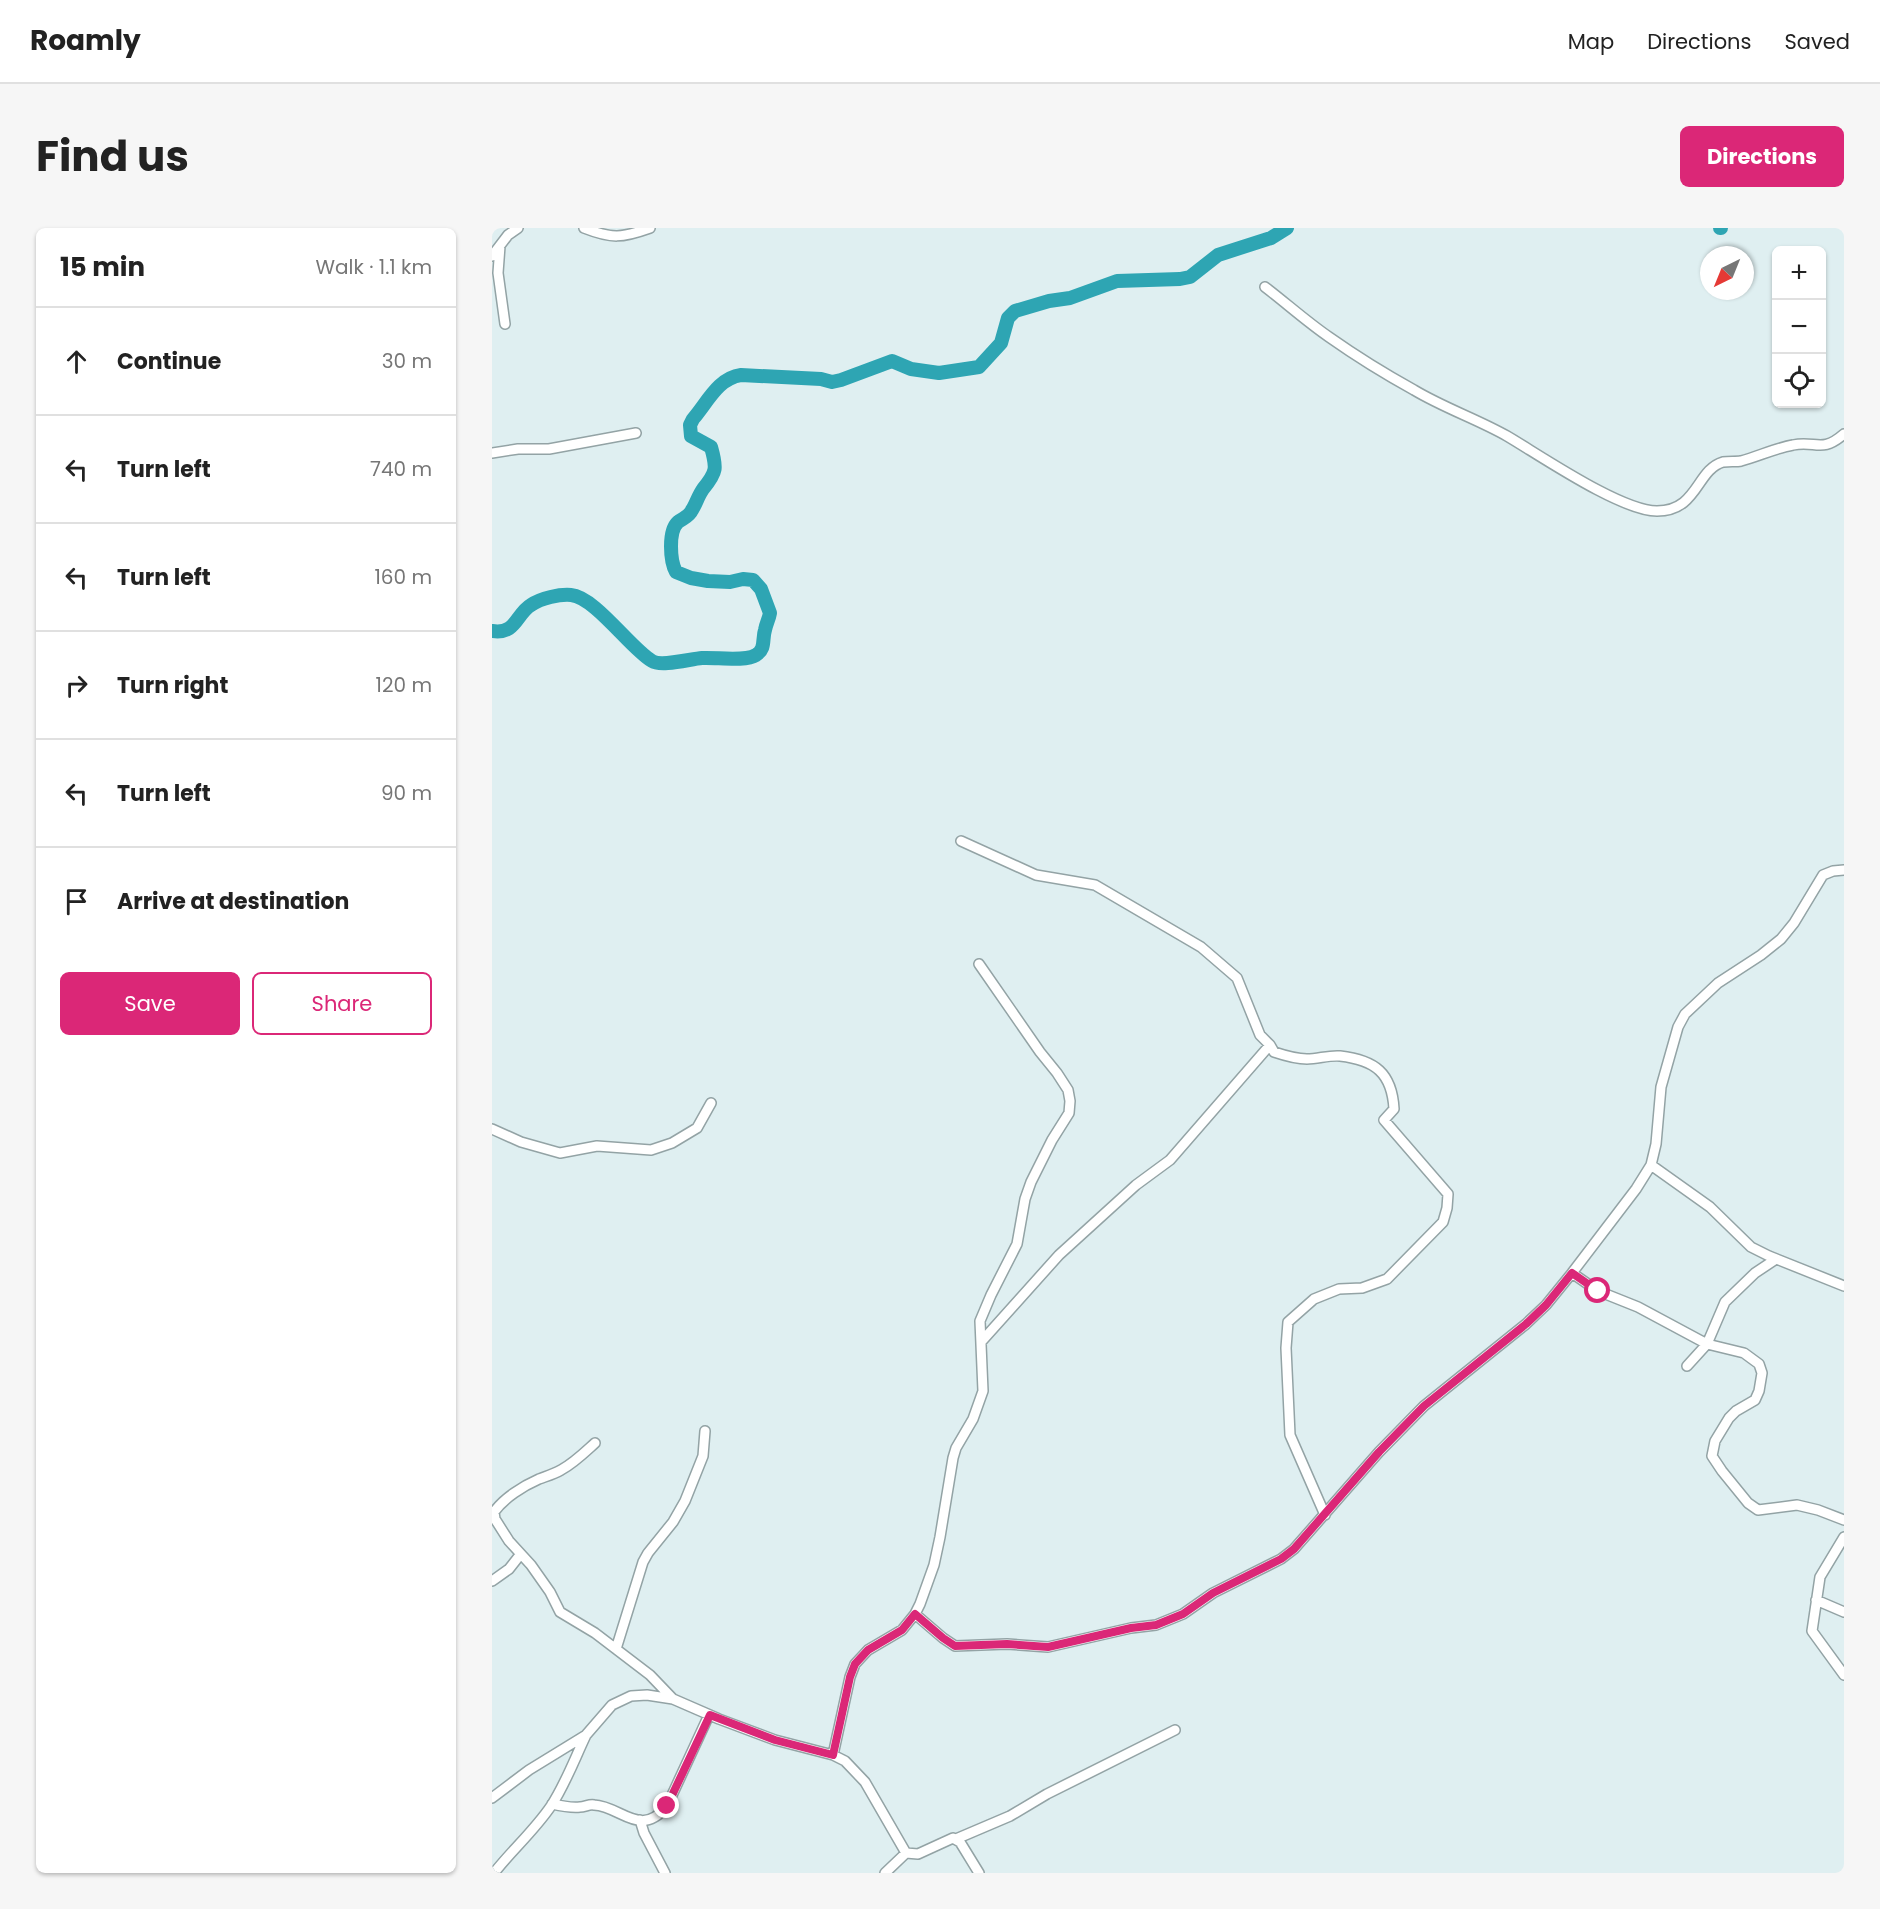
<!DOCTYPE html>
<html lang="en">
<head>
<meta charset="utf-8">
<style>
  body { margin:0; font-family:Poppins,sans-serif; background:#f6f6f6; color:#222 }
  .controls { position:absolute; right:18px; top:18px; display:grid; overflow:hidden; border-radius:9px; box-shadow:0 2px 4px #0004 }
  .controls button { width:54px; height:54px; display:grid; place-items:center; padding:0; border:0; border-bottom:2px solid #e0e0e0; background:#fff; color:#222; font:30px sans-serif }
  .compass { position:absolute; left:1208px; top:18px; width:54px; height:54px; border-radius:50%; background:#fff; box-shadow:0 2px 4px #0004; rotate:223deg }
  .stop { position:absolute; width:18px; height:18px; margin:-14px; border:4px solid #db2777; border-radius:50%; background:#fff }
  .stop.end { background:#db2777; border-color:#fff; box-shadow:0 2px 6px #0008 }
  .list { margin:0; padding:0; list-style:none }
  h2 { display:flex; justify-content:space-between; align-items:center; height:78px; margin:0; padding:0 24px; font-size:26px }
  h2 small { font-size:20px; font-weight:400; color:#767676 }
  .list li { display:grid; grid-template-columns:39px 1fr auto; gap:18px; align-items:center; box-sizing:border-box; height:108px; padding:0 24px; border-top:2px solid #e0e0e0 }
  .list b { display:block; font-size:22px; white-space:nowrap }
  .list em { font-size:20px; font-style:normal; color:#767676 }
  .actions { display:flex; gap:12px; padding:18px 24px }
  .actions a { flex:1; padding:14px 0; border:2px solid #db2777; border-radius:9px; text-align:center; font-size:21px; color:#db2777 }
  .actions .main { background:#db2777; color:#fff }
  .icon { flex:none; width:33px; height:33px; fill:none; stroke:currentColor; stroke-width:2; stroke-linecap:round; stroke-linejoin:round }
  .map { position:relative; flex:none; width:1352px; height:1645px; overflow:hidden; border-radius:9px }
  header { display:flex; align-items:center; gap:36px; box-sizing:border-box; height:84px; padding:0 30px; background:#fff; border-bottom:2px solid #e0e0e0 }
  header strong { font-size:28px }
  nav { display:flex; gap:33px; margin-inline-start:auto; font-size:21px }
  .intro { display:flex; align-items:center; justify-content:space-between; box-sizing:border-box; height:144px; padding:0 36px }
  h1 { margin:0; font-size:42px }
  .button { padding:15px 27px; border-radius:9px; background:#db2777; color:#fff; font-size:21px; font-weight:700 }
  main { display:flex; gap:36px; padding:0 36px }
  aside { flex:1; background:#fff; border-radius:9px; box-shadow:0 2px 4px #0004 }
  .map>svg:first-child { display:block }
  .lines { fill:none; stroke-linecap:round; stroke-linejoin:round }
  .river { stroke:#2ea5b3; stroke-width:14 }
  .minor-casing { stroke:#93a3a5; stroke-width:12 }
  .minor { stroke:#fff; stroke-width:9 }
  .route { stroke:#db2777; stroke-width:8 }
</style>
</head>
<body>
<header>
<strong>Roamly</strong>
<nav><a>Map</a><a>Directions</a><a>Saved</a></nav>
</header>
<div class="intro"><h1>Find us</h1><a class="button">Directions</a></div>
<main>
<aside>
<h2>15 min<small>Walk · 1.1 km</small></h2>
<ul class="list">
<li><svg class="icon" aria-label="ahead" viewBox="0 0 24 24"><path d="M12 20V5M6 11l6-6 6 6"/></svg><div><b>Continue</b></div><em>30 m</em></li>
<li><svg class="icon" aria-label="left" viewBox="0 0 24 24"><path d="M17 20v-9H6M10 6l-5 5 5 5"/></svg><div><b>Turn left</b></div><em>740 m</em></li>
<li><svg class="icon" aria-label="left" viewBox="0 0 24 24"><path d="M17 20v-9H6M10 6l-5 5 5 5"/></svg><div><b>Turn left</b></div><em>160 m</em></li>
<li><svg class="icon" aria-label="right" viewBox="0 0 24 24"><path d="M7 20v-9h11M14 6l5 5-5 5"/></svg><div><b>Turn right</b></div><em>120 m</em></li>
<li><svg class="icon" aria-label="left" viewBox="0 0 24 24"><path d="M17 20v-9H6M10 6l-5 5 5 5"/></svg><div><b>Turn left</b></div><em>90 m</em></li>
<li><svg class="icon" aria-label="arrive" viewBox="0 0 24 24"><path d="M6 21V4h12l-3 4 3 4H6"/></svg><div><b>Arrive at destination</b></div></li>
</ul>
<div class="actions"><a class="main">Save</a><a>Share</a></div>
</aside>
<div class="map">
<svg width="1352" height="1645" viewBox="0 0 1352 1645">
  <rect width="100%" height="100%" fill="#dfeff1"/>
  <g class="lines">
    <!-- river -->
    <path class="river" d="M1228,0H1229
      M0,403C24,407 24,386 39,377C49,370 68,366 79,367C103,369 139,421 160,433C169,439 198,431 210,430C224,429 253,434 264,427C274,421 270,411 273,402C274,396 277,391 278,385L269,361L261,352L251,351L238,354L216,353L199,350L184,344C178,333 176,303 186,294C191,290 197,289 200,282C204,276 206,268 211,261C225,244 225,240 219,219L199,208L198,197L201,191C215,175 226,150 249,147L329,151L340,154L349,152L400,133L419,141L447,145L487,139L509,115L516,90L523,83L557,73L578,70L625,53L688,51L698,49L726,27L779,10L795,0"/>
    <!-- minor casing -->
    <g class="minor-casing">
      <path id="minor" d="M92,0C120,11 130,10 158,0
        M8,18L6,45L13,96
        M0,28L16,7L26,0
        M773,59C794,75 815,94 837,109C864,128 893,146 922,162C952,180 985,191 1015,208C1049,228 1129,283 1165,283C1206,283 1204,242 1231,234C1237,233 1244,234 1249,233C1267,228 1284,220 1301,217C1324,212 1329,226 1352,206
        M0,225L26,221H57L144,205
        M469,613L544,647L603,657L709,719L745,750L768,807L778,817L678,932L644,957L567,1027L489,1114
        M778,817L782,824C791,827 805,831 815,831C826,831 837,827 848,828C883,832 900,845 902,881L892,892L956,966L955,980L951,994L895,1051L870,1060L847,1061L822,1071L796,1094L794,1120L798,1207L833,1287
        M0,901L29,914L68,925L105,918L159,922L180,915L205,900L219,875
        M1159,937L1218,979L1259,1019L1277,1028L1352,1058
        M1080,1045L1106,1063L1146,1079L1215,1116L1252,1125L1267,1136L1270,1145L1267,1163L1263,1172L1244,1183L1237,1190L1223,1213L1220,1228L1230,1243L1256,1275L1266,1282L1305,1277L1326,1282L1352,1292
        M1195,1138L1215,1116L1233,1074L1263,1045L1284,1031
        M103,1215C92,1225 82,1235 69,1242C62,1246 55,1248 47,1251C31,1258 12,1270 2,1284L3,1291L17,1313L39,1337L58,1364L68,1384L103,1405L158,1447L181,1471
        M1352,1309L1328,1349L1320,1403L1352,1447
        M0,1353L17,1341L28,1327
        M1324,1372L1352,1384
        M423,1386L451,1410L463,1418L515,1416L556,1419L639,1400L664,1397L691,1386L721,1365L789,1331L802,1321L887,1224L932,1178L1034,1096L1054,1077L1080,1045L1144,961L1159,937L1164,916L1169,859L1186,799L1193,786L1226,755L1269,727L1289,711L1302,695L1331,647L1341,643L1352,642
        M124,1421L151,1334L156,1325L181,1294L193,1273L211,1228L213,1203
        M341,1527L358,1449L363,1436L376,1422L410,1402L423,1386L428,1376L442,1337L448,1309L461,1230L464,1220L481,1191L491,1163L488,1093L499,1067L525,1016L533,971L539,954L560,912L577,885L578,873L576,862L565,845L548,824L487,736
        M0,1570L37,1542L94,1507L120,1477L139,1468L155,1467L181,1471L227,1491L283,1512L341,1527L353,1533L373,1554L414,1625L426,1626L461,1610L468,1614L487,1645
        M60,1576C69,1578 79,1580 88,1579C93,1579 97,1576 102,1577C129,1578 148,1611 175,1578L217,1487
        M148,1592L152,1605L173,1645
        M464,1611L518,1588L555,1566L683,1502
        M2,1645C20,1622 42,1603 59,1578C73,1557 83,1530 94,1507
        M393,1645L414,1625"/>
    </g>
    <!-- minor -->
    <use href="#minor" class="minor"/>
  </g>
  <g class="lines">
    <!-- route -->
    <path class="route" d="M175,1578L218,1487L283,1512L341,1527L358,1449L363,1436L376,1422L410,1402L423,1386L451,1410L463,1418L515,1416L556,1419L639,1400L664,1397L691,1386L721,1365L789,1331L802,1321L887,1224L932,1178L1034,1096L1054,1077L1080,1045L1106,1063"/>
  </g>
</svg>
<div class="controls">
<button>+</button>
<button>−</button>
<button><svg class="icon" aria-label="locate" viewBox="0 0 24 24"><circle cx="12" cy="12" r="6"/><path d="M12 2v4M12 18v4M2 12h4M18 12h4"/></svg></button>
</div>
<svg class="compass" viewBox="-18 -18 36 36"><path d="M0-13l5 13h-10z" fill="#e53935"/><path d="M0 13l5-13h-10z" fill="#767676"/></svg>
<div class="stop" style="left:1106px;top:1063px"></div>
<div class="stop end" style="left:175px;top:1578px"></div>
</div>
</main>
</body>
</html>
